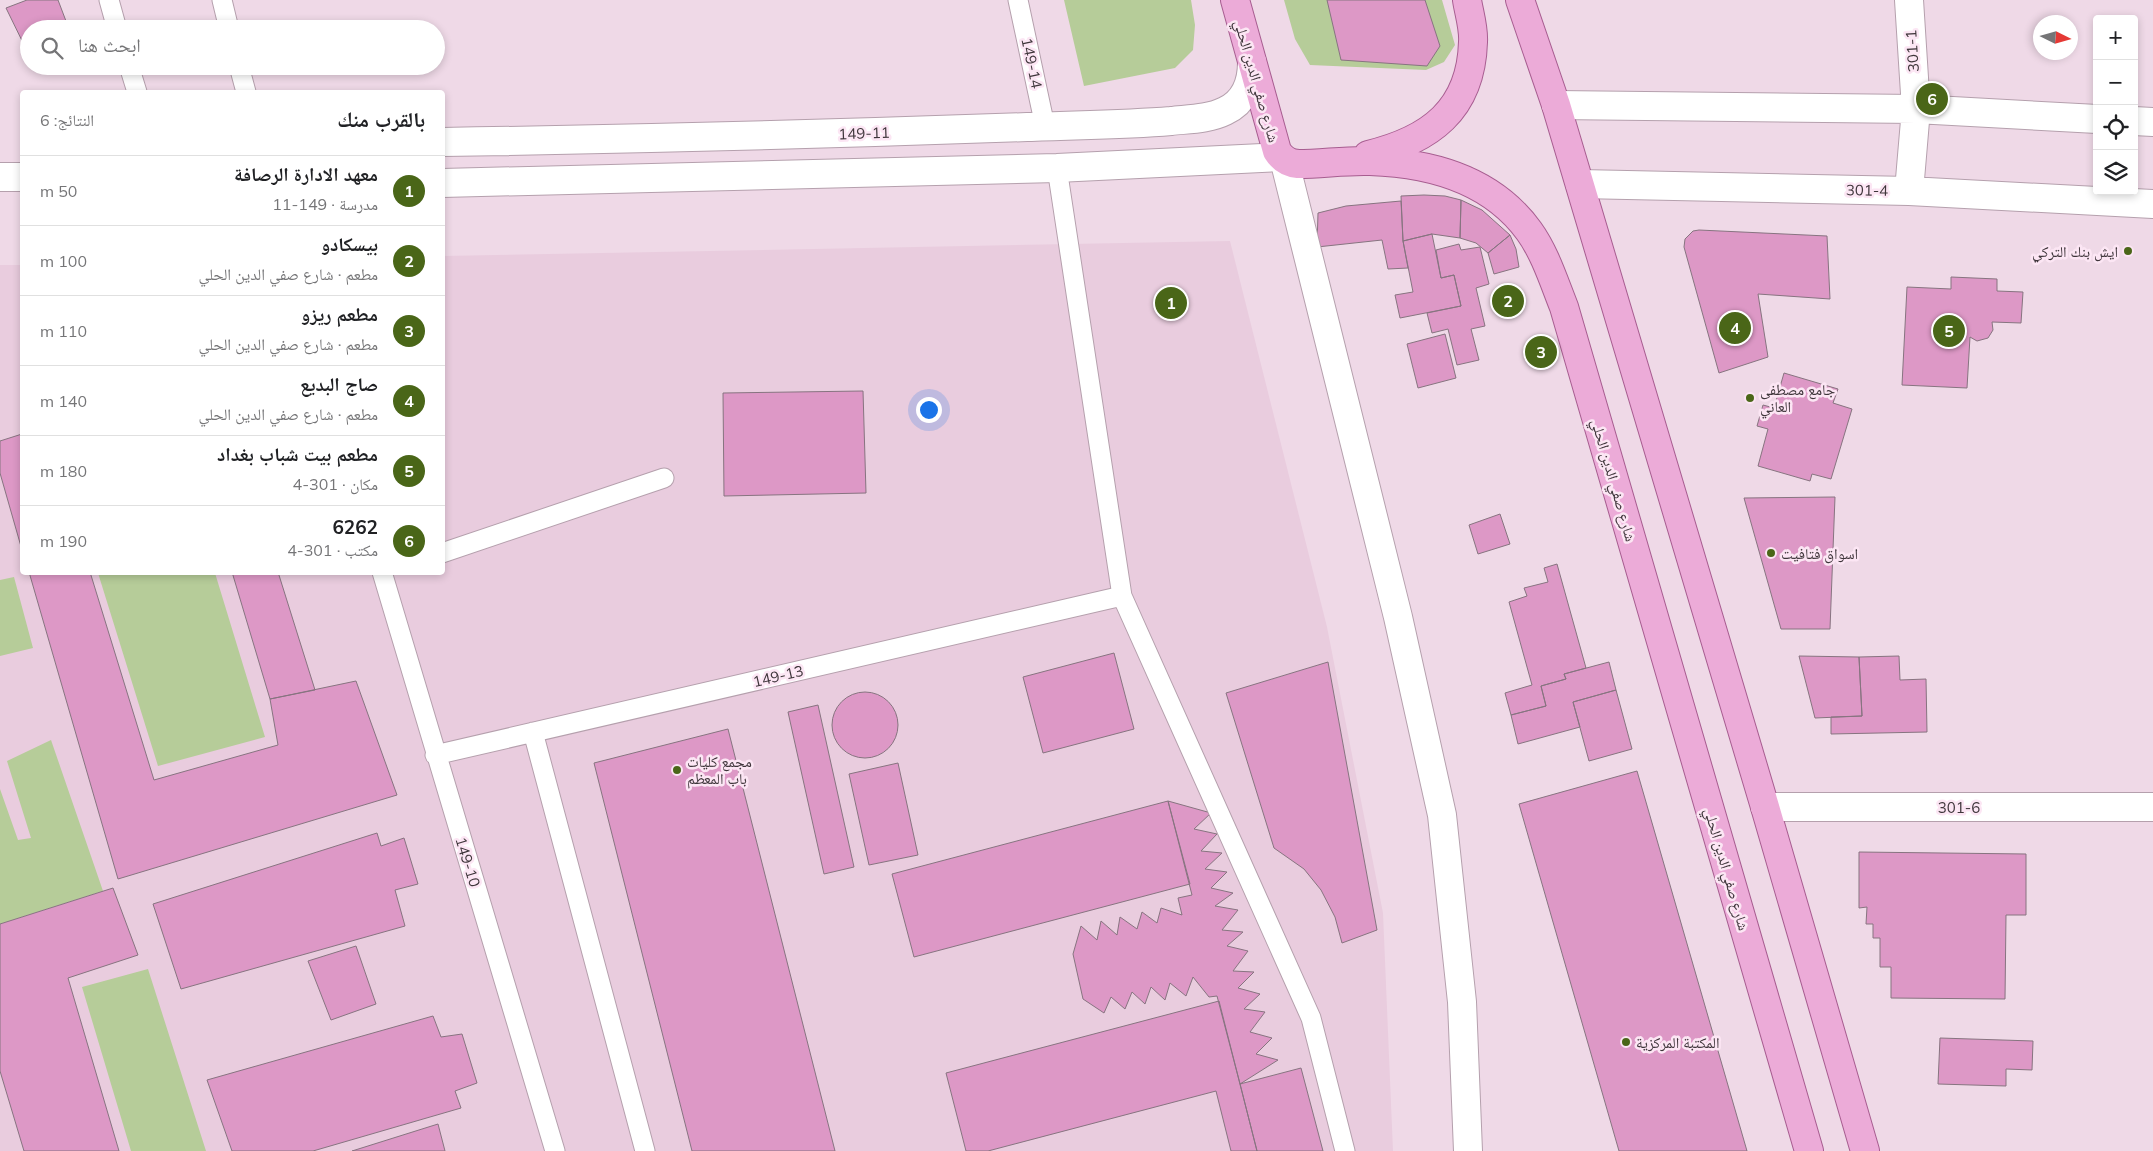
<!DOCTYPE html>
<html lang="ar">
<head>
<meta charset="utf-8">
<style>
  body { margin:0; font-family:Mulish,"Noto Naskh Arabic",sans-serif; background:#f6f6f6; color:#202124; direction:rtl }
  .controls { position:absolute; right:15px; top:15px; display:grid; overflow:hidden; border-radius:5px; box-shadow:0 2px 8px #0003 }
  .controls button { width:45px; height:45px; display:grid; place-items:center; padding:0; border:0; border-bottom:1px solid #e0e0e0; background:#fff; color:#202124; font:25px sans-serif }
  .compass { position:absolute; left:2033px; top:15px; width:45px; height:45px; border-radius:50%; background:#fff; box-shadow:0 2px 8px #0003; rotate:95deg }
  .you { position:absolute; left:928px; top:409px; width:18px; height:18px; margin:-12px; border:4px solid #fff; border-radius:50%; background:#1a73e8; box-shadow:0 0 0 8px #1a73e833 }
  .badge { display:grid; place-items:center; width:32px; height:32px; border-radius:50%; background:#4a6618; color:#fff; font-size:16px; font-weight:700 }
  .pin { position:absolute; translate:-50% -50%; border:2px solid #fff; box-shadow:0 1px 5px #0006 }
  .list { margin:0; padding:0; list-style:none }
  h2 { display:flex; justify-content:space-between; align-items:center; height:65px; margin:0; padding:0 20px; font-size:21px }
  h2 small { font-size:16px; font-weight:400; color:#757577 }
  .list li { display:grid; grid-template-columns:32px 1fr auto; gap:15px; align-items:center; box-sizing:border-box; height:70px; padding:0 20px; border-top:1px solid #e0e0e0 }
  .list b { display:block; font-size:19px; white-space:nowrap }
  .list p { margin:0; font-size:16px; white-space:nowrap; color:#757577 }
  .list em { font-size:16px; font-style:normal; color:#757577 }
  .icon { flex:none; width:28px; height:28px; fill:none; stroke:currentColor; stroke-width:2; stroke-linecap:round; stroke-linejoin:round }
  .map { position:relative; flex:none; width:2153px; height:1151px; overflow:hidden; direction:ltr }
  .search { position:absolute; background:#fff; box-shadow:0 2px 8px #0003; left:20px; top:20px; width:425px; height:55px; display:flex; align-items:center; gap:12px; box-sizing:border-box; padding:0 18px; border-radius:28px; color:#757577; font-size:19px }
  .panel { position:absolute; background:#fff; box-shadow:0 2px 8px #0003; left:20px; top:90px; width:425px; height:485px; border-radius:5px; direction:rtl }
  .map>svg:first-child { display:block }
  .built { fill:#e9ccde }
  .green { fill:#b6cc99 }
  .building { fill:#dd98c6; stroke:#877480 }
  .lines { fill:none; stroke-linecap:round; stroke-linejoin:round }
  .lane-casing { stroke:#b5a0ad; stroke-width:21 }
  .street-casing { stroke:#b5a0ad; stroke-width:30 }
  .secondary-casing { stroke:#b5a0ad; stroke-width:30 }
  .primary-casing { stroke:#a75d90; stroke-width:30 }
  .lane { stroke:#fff; stroke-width:19 }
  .street { stroke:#fff; stroke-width:28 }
  .secondary { stroke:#fff; stroke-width:28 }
  .primary { stroke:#ecabd8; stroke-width:28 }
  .poi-dot { fill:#4a6618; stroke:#fce6f4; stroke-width:2 }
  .labels { text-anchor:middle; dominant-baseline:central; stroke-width:5; stroke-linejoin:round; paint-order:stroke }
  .street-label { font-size:15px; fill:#3e353a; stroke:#fce6f4 }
  .poi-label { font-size:15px; fill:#3e353a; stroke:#fce6f4; text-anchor:start }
</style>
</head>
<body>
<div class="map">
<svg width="2153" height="1151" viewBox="0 0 2153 1151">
  <rect width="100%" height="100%" fill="#efd9e7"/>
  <!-- built -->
  <path class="built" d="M1230,241L1327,627L1383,913L1393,1151H0V265H22V572H442L443,256Z"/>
  <!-- green -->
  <path class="green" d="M1064,0H1191L1195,25L1193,50L1175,68L1084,86Z
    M1284,0H1442L1455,45L1444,62L1426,70L1310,65L1295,39Z
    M98,573H215L265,737L158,766Z
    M14,577L33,648L0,656V580Z
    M51,740L103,891L0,924V789L18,840L31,838L7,761Z
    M148,969L206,1151H131L82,987Z"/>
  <!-- building -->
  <path class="building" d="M27,0H58L69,29H29V55L6,8Z
    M1327,0H1425L1440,46L1427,66L1341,60Z
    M1424,195L1445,196L1461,200L1460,238L1432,234L1403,241L1401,196Z
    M1461,200L1482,210L1510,235L1488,253L1476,243L1460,238Z
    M1401,201L1403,241L1408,268L1388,269L1382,240L1317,247L1318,213L1346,206Z
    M1699,230L1827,236L1830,299L1758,294L1768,357L1719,373L1684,247L1685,239L1693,231Z
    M1432,234L1441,278L1454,275L1461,306L1400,318L1395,295L1413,292L1403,241Z
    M1510,235L1516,249L1519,267L1494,274L1488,253Z
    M1459,244L1461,250L1480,247L1489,284L1476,288L1485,326L1471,329L1479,360L1457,365L1448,329L1432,333L1427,313L1461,306L1454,275L1441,278L1436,250Z
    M1951,277L1997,279V291L2023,292L2021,323L1992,322L1993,330L1988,338L1977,341L1970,337L1967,388L1902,385L1907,287L1951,289Z
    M1445,334L1456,378L1418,388L1407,344Z
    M1784,373L1838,389L1833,403L1852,409L1831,479L1812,474L1810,481L1758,466L1768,429L1757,426L1763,405L1774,408Z
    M863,391L866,493L724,496L723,393Z
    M22,434V550L0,473V441Z
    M1835,497L1830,629H1781L1744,498Z
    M1500,514L1510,544L1478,554L1469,525Z
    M1557,564L1586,668L1564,674L1566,679L1541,686L1546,706L1511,715L1505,693L1532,685L1509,602L1527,596L1524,588L1548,582L1544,568Z
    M29,572H90L154,780L278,745L270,699L356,681L397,795L118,879Z
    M232,572H278L315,690L270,699Z
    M1114,653L1134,729L1043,753L1023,677Z
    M1799,656L1859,657L1862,716L1815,718Z
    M1899,656L1900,680L1926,679L1927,732L1831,734V717L1862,716L1859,657Z
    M1328,662L1377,930L1342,943L1335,917L1321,890L1304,869L1274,848L1226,693Z
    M1609,662L1616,690L1573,702L1580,727L1518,744L1511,715L1546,706L1541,686L1566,679L1564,674Z
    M1616,690L1632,749L1589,761L1573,702Z
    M832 725a33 33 0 1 1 66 0a33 33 0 1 1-66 0Z
    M818,705L854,867L824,874L788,712Z
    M728,729L835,1151H692L594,763Z
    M898,763L918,855L869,865L849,774Z
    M1637,771L1747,1151H1619L1519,804Z
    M1168,801L1211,813L1194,829L1217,834L1201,851L1222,853L1205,869L1227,872L1211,888L1233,893L1215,906L1238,910L1222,930L1243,932L1227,946L1248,951L1233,971L1254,972L1238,988L1260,994L1244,1009L1265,1012L1250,1032L1272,1038L1256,1054L1278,1060L1240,1084L1217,996L1209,997L1193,977L1186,996L1170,983L1165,1000L1151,987L1145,1004L1132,992L1125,1009L1111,997L1104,1013L1083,999L1073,954L1081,926L1097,940L1101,921L1117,935L1120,917L1137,929L1142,912L1157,923L1161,908L1182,915L1178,898L1192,895Z
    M1168,801L1190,884L914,957L892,874Z
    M377,833L381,846L404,838L418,884L395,890L405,926L181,989L153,904Z
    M1859,852L2026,854V915H2006L2005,999L1891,998V967H1880V938H1873V924H1866L1867,907L1859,908Z
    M113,888L138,955L68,978L119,1151H24L0,1071V924Z
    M356,946L376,1004L331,1020L308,961Z
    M1219,1001L1257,1151H1231L1216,1091L988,1151H966L946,1073Z
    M433,1016L441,1037L462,1034L477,1083L455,1091L461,1108L313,1151H232L207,1080Z
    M1940,1038L2033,1041L2032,1070L2006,1069V1086L1938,1084Z
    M1301,1068L1323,1151H1257L1240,1084Z
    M438,1124L445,1151H352Z"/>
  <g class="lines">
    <!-- lane casing -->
    <g class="lane-casing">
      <path id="lane" d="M109,0L117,29
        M222,0L229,29
        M1018,0L1045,126
        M129,66L137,92
        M239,66L246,92
        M1057,168L1122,596L1311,1018L1345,1151
        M442,553L664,478
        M382,572L555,1151
        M533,732L645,1151
        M435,755L1122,596"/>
    </g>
    <!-- street casing -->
    <g class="street-casing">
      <path id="street" d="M1909,0L1916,109L1909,191
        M1556,105L1916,109L2097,119
        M2134,121L2153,122
        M1284,159L1398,617L1442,815L1462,1002L1468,1151
        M1580,184L1909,191L2153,204
        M1765,807H2153"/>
    </g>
    <!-- secondary casing -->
    <g class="secondary-casing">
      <path id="secondary" d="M442,142C638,139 832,134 1027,127C1075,125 1123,125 1171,121C1189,119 1209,119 1225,111C1245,102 1252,82 1252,62
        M0,177H22
        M442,183L1057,168L1281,157"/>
    </g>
    <!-- primary casing -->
    <g class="primary-casing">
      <path id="primary" d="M1235,0L1277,151C1282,159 1288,163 1298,164C1322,164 1346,160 1370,161C1431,163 1492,180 1529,231C1545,253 1554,282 1564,307L1809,1151
        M1520,0L1556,105L1765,807L1865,1151
        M1368,155C1430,140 1471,110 1473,42C1474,28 1469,13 1467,0"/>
    </g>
    <!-- lane -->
    <use href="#lane" class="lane"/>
    <!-- street -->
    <use href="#street" class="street"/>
    <!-- secondary -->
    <use href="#secondary" class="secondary"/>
    <!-- primary -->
    <use href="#primary" class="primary"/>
  </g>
  <!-- markers -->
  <g class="poi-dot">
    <circle cx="2128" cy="251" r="5"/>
    <circle cx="1750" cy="398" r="5"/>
    <circle cx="1771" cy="553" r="5"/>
    <circle cx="677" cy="770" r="5"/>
    <circle cx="1626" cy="1042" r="5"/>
  </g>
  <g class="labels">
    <!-- street labels -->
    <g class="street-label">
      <text transform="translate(1912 51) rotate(-94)">301-1</text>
      <text transform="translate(1032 63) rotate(78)">149-14</text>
      <text transform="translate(1257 81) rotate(74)">شارع صفي الدين الحلي</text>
      <text transform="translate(864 133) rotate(-2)">149-11</text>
      <text transform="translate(1867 190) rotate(1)">301-4</text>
      <text transform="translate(1614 480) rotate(74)">شارع صفي الدين الحلي</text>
      <text transform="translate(778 676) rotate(-13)">149-13</text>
      <text x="1959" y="807">301-6</text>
      <text transform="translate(468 862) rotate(73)">149-10</text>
      <text transform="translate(1727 869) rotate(74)">شارع صفي الدين الحلي</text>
    </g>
    <!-- poi labels -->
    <g class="poi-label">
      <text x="2118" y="251" text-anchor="end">ايش بنك التركي</text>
      <text x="1760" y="389">جامع مصطفى<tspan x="1760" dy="17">العاني</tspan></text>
      <text x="1781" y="553">اسواق فتافيت</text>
      <text x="687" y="761">مجمع كليات<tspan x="687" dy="17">باب المعظم</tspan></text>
      <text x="1636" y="1042">المكتبة المركزية</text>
    </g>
  </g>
</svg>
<div class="controls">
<button>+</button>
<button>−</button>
<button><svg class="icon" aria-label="locate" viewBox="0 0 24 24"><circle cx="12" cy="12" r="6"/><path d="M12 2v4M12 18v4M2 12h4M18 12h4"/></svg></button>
<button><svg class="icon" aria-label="layers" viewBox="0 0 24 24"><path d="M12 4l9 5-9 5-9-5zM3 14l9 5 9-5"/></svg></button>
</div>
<svg class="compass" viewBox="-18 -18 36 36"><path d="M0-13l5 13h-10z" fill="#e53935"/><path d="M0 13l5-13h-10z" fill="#757577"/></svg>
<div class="you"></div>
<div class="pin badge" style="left:1171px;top:303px">1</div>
<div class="pin badge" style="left:1508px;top:301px">2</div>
<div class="pin badge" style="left:1541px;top:352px">3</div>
<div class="pin badge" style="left:1735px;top:328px">4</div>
<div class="pin badge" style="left:1949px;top:331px">5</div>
<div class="pin badge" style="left:1932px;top:99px">6</div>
<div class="search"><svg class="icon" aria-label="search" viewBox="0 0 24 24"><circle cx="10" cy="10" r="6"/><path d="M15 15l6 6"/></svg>ابحث هنا</div>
<section class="panel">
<h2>بالقرب منك<small>النتائج: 6</small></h2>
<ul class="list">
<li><span class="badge">1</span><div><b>معهد الادارة الرصافة</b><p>مدرسة · 149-11</p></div><em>50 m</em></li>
<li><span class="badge">2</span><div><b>بيسكادو</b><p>مطعم · شارع صفي الدين الحلي</p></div><em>100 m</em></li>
<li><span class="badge">3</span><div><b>مطعم ريزو</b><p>مطعم · شارع صفي الدين الحلي</p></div><em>110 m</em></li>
<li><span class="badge">4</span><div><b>صاج البديع</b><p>مطعم · شارع صفي الدين الحلي</p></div><em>140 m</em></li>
<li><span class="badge">5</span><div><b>مطعم بيت شباب بغداد</b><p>مكان · 301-4</p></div><em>180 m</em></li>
<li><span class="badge">6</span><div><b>6262</b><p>مكتب · 301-4</p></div><em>190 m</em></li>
</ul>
</section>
</div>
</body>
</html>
